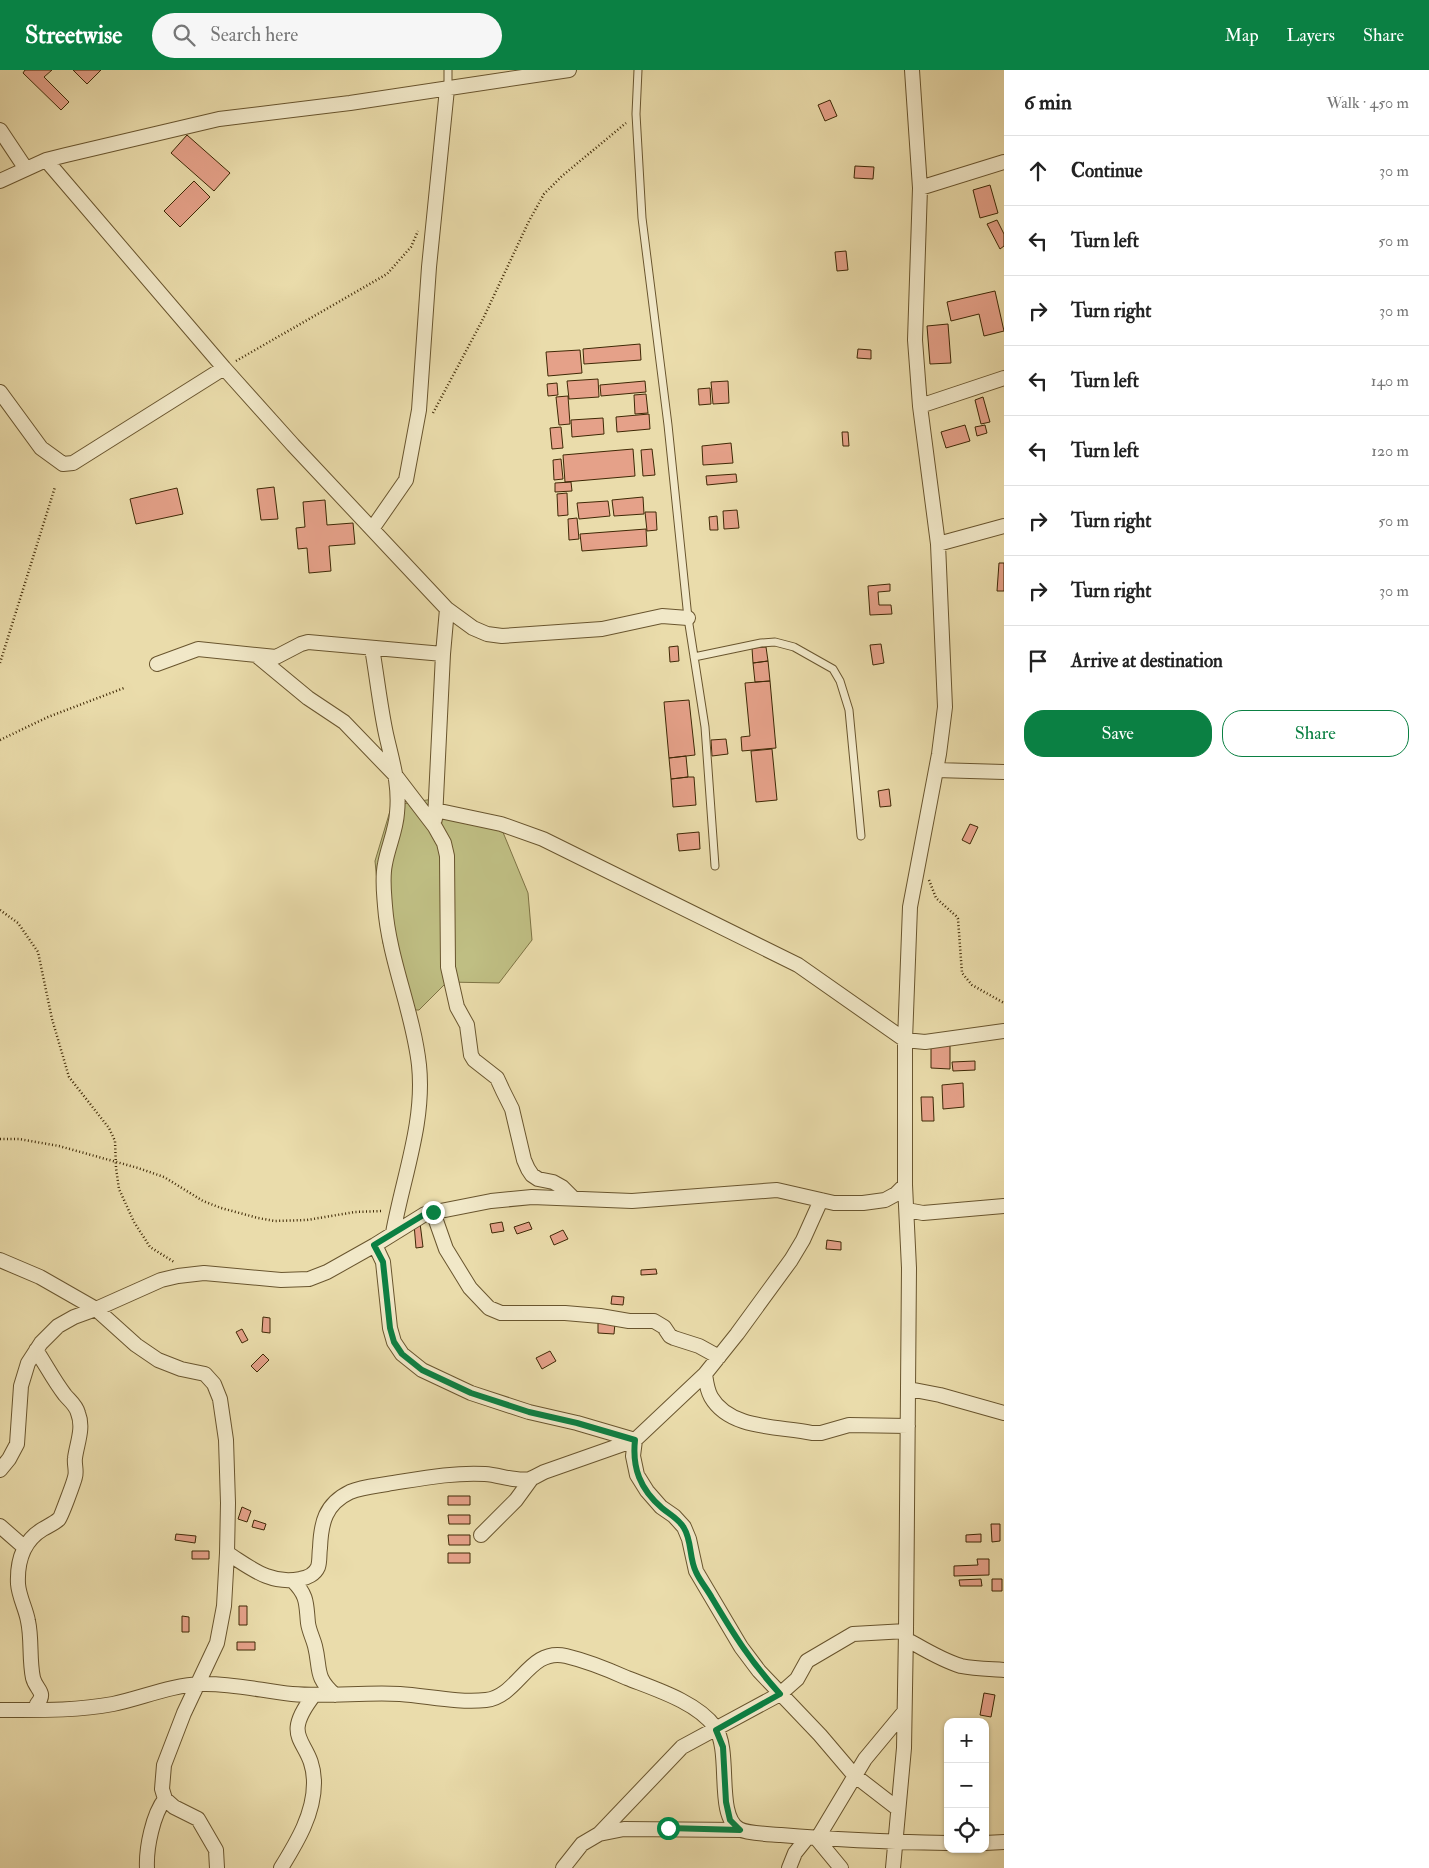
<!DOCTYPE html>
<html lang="en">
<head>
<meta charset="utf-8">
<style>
  body { margin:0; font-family:"IM FELL Double Pica",serif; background:#f6f6f6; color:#222 }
  .controls { position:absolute; right:15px; bottom:15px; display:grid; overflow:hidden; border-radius:10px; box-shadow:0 1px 4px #0004 }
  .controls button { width:45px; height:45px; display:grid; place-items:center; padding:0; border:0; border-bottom:1px solid #e0e0e0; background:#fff; color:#222; font:25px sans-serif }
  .stop { position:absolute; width:15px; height:15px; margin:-11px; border:4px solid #0b8043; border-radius:50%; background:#fff }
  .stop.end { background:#0b8043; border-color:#fff; box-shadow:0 1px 5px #0008 }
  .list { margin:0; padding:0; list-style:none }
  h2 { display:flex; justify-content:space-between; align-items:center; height:65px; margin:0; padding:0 20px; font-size:21px }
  h2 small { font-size:16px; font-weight:400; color:#767676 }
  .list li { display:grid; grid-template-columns:32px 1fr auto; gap:15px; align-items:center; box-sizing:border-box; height:70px; padding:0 20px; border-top:1px solid #e0e0e0 }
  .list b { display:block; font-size:19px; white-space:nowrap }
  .list em { font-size:16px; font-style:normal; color:#767676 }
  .actions { display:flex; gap:10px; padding:15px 20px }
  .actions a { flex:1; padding:11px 0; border:1px solid #0b8043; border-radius:20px; text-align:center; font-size:18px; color:#0b8043 }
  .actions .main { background:#0b8043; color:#fff }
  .icon { flex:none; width:28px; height:28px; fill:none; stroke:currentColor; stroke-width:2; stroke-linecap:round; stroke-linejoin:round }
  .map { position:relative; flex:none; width:1004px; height:1798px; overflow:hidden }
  header { display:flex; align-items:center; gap:30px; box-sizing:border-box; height:70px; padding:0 25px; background:#0b8043; color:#fff }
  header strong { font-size:24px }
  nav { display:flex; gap:28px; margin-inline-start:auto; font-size:18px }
  .search { width:350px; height:45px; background:#f6f6f6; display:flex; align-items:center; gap:12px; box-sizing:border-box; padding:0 18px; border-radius:28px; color:#767676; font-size:19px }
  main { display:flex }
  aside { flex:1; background:#fff }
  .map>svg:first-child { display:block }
  .green { fill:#bfbe83; stroke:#7e7344 }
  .building { fill:#e5a189; stroke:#3e2805 }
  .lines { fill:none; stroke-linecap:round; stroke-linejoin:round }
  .service-casing { stroke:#69552e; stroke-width:9 }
  .minor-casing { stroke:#69552e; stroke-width:16 }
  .path { stroke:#3e2805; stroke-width:2.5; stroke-dasharray:1 2.5; stroke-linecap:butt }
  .service { stroke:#f1e8c8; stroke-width:7 }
  .minor { stroke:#f1e8c8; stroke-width:14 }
  .route { stroke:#0b8043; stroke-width:6 }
</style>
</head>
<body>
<header>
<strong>Streetwise</strong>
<div class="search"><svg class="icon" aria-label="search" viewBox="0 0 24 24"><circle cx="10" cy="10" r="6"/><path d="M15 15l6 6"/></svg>Search here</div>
<nav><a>Map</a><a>Layers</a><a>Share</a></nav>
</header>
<main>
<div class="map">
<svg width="1004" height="1798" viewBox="0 0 1004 1798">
  <rect width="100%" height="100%" fill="#eadcab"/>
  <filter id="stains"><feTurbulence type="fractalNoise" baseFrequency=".004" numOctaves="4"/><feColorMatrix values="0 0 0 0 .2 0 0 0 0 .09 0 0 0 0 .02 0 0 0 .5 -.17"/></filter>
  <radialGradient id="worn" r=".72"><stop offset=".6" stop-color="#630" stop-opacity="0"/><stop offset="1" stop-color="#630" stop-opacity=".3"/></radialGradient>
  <!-- green -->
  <path class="green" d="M433,729L452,743L500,755L528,823L532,870L499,913L447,912L419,940H414L400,925L383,873L375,791L390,741L402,734Z"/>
  <!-- building -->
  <path class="building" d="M25,0H52L44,7L69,32L61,40L23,3Z
    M73,0H101L87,14Z
    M830,30L837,46L825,51L818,35Z
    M187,65L230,103L214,121L171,83Z
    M855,96L874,97L873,109L854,108Z
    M194,111L210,127L180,157L164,141Z
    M990,115L998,143L980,148L973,120Z
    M997,150L1004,164V176L1000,179L987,154Z
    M846,181L848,200L837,201L835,182Z
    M995,221L1004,261L984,266L979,244L951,251L947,232Z
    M948,254L951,293L930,294L927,256Z
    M640,274L641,290L584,294L583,279Z
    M858,279L871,280V289L857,288Z
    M580,280L582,303L548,306L546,282Z
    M598,309L599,327L569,329L567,311Z
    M645,311L646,322L601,326L600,315Z
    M728,311L729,333L713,334L711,312Z
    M557,313L558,325L548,326L547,314Z
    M710,318L711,334L699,335L698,319Z
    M646,324L648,343L635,344L634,325Z
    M568,326L570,354L559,355L556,327Z
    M983,327L990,352L981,354L975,330Z
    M649,344L650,359L617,362L616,347Z
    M603,348L604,364L572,367L571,350Z
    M965,355L970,371L946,378L941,362Z
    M985,355L987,363L977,366L975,357Z
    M561,357L563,378L552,379L550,358Z
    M842,362H848L849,376H843Z
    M731,373L733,393L703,395L702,376Z
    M633,379L635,406L565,412L563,385Z
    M652,379L655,405L643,406L641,380Z
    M561,389L563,409L554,410L553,390Z
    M736,404L737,412L707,415L706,406Z
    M571,412L572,421L555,422V413Z
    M274,417L278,449L261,450L257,419Z
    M177,418L183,444L136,454L130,429Z
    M567,423L568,445L558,446L557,424Z
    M643,427L644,444L614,446L612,430Z
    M325,430L327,455L353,453L355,474L329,476L331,501L309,503L307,478L298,479L296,458L305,457L303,432Z
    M608,431L610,446L579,449L577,433Z
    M737,440L739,458L724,459L723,441Z
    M645,442H656L657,460L647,461Z
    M717,446L718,460H710L709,447Z
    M577,448L579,469L569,470L568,449Z
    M646,459L647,476L582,481L580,464Z
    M999,493H1004V521H997Z
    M890,514V521L878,522L879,535H891L892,544L870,545L868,516Z
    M881,574L884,593L873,595L870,575Z
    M678,576L679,591L670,592L669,577Z
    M766,577L768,591L753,593L752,578Z
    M768,591L770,611L755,612L753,593Z
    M770,611L776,678L742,681L741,667L750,666L745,613Z
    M689,630L695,685L669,688L664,632Z
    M726,669L728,684L712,686L711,670Z
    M772,679L777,730L756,732L751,681Z
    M686,686L688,707L671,709L669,688Z
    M688,707H694L696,735L673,737L671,709Z
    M889,719L891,736L880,737L878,721Z
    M970,754L978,757L970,774L962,770Z
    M699,762L700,779L679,781L677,764Z
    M931,974H950V999L931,998Z
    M975,991V1000L953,1001L952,992Z
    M963,1013L964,1037L943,1039L942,1015Z
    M921,1027H933L934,1051H922Z
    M502,1152L504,1161L492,1163L490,1154Z
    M529,1152L532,1159L517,1164L514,1157Z
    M420,1153L423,1177L416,1178L414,1154Z
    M563,1160L568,1169L554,1175L550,1166Z
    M827,1170L841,1172V1180L826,1179Z
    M656,1199L657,1204L641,1205V1200Z
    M612,1226L624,1227L623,1235L611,1234Z
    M263,1247L270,1248V1263L262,1262Z
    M598,1252L615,1253L614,1264L598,1263Z
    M242,1259L248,1270L242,1273L236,1262Z
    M550,1281L556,1291L542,1299L536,1288Z
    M263,1284L269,1290L257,1302L251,1296Z
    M448,1426H470V1435H448Z
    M242,1437L251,1441L247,1452L238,1449Z
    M448,1445H470V1454H449Z
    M254,1450L266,1454L264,1460L252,1457Z
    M991,1454H1000V1471L992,1472Z
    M176,1464L196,1466L195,1473L175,1470Z
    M981,1464V1472H966V1465Z
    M448,1465H470V1475H449Z
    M192,1481H209V1489H192Z
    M448,1483H470V1493H448Z
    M977,1489H989V1505L954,1506V1496L978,1495Z
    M981,1509L982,1516H960L959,1510Z
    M992,1509H1002V1521H992Z
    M239,1536H247V1555H239Z
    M182,1546L189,1547V1562H182Z
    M237,1572H255V1580H237Z
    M984,1623L995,1625L991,1647L980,1645Z"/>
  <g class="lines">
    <!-- service casing -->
    <g class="service-casing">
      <path id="service" d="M638,0L636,44L642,148L668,355L688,548L705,657L715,796
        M448,19V0
        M694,587L761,573L775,572L794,577L833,599L840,611L849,640L861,766"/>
    </g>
    <!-- minor casing -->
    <g class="minor-casing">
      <path id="minor" d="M0,60L26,99
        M46,90L224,298L293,375L447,539L473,558L487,564L502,566L602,559L662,546L688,548
        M0,111L46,90L66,85L219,49L350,33L569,0
        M920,118L1004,92
        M0,322L41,378L63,394L73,393L224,298
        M920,336L1004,308
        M372,459L406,410L419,340L429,197L447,19
        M938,474L1004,456
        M372,578C377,607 380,636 386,664C392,691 400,714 397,743C396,760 388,777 385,794C382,808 384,822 385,836C389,890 413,941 419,995C425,1052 403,1107 393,1163
        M256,585L308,628L344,652L396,706L435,757L444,773L447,786L448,897L457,937L467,955L471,985L474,990L497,1008L503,1021L512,1039L524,1090L528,1099L532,1105L538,1109L553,1112L562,1117L573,1128
        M157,594L198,579L276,587L301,574L308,572L443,584
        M936,700L1004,702
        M435,740L501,754L543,769L798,895L905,970L925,972L1004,961
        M435,749L443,584L447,539
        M907,1140L923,1143L1004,1136
        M433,1142L446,1179L470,1218L489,1238L501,1243H565L600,1246L629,1251H654L664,1257L670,1266L674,1268L699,1276L719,1287
        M375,1175L383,1192L390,1258L394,1272L402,1284L422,1300L471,1323L529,1342L577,1353L635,1370L633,1386L637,1405L647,1421L661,1437L674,1446L684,1457L689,1469L696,1501L741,1577L759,1601L820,1665L854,1705L898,1739
        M0,1190L40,1207L96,1239L136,1275L158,1290L181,1299L205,1304L214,1314L220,1329L226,1370L228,1433L227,1483L224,1536L217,1573L184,1643L164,1695L162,1719L165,1729L174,1737L198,1749L216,1780L217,1798
        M36,1280C46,1295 54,1311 65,1325C70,1331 76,1335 78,1343C84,1358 77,1373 75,1388C74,1394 77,1401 75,1407C74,1412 61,1447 59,1449C55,1453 48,1456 43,1459C23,1471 17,1492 18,1514C19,1527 26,1539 28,1551C32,1569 29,1589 33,1608C36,1620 47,1622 37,1634V1640
        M705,1304C706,1311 707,1320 711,1327C730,1360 780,1356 812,1363H821L849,1355L908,1356
        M909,1319L940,1325L1004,1343
        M0,1400L9,1389L17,1374L21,1316L28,1293L41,1273L58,1256L74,1247L96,1239L161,1210L178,1206L204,1203L281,1210L309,1209L327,1202L375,1175L425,1144L491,1131L532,1127L632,1131L777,1120L834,1133H863L885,1130L896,1124L905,1115
        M0,1456L24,1477
        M481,1465L516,1430L532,1408
        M227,1483C251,1498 270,1515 300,1509C307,1508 315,1504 318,1497C320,1491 319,1484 320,1478C321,1453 325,1434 350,1422C362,1417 375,1416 387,1414C419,1409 453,1402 485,1404C500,1405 516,1412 530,1409C535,1407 540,1404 544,1402L635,1370L705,1304L737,1264L791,1190L803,1170L821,1130
        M293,1511C308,1526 306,1534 308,1553C309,1561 313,1568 315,1576C321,1600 314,1606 335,1625
        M906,1569C924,1579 941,1590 961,1596C975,1599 990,1599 1004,1600
        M0,1640C38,1640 75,1641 113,1634C142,1628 171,1615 202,1614C232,1613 263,1621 292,1624C328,1627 364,1622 400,1624C428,1626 458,1633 486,1630C519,1626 529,1577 566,1586C587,1591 607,1599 627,1608C655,1619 697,1632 715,1657C732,1681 715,1745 739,1759C748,1764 771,1764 781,1765C837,1770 892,1772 948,1773
        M599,1764L682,1677L780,1624L797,1609L807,1591L853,1564L906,1561
        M985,1773L1004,1772
        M147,1798C146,1778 153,1744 165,1729
        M281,1798C297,1772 314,1744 314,1713C314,1668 277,1673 314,1625
        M563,1798L582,1774L599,1764L624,1759L740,1760
        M789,1798L795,1783L807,1768
        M841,1798L817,1769L865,1689L904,1642
        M893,1798L904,1678L906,1561L909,1198L905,1115V970L910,837L939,684L945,637L938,474L920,336L915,270L920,118L912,0"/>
    </g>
    <!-- path -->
    <path class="path" d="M236,291L387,204L411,177L418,161
      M433,343L482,251L529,151L544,124L562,106L626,53
      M0,593L55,417
      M0,670L48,647L124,618
      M929,810L936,828L956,846L958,849L962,903L972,915L1004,933
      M0,840L18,853L38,882L52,949L69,1007L109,1058L115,1071L116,1098L119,1119L134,1152L150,1177L174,1192
      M0,1069H19L59,1076L138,1098L164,1107L203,1131L221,1138L258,1148L275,1151L307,1150L355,1142L383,1141"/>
    <!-- service -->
    <use href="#service" class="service"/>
    <!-- minor -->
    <use href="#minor" class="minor"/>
  </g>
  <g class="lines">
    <!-- route -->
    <path class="route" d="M433,1142L425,1144L374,1175L383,1192L390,1258L394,1272L402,1284L422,1300L471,1323L529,1342L577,1353L635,1370C632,1398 640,1419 662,1438C669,1444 679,1449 684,1458C692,1471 689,1488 696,1502C700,1511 707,1519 712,1528C734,1565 751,1592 780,1624L716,1660L723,1677L726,1732L730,1750L740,1760L668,1758"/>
  </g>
  <rect width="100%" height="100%" filter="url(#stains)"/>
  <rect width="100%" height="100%" fill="url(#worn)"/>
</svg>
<div class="controls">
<button>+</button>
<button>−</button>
<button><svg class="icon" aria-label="locate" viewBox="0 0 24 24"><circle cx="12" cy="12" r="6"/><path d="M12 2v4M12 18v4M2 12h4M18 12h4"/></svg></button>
</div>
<div class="stop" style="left:668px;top:1758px"></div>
<div class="stop end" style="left:433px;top:1142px"></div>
</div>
<aside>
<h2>6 min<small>Walk · 450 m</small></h2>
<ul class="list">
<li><svg class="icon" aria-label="ahead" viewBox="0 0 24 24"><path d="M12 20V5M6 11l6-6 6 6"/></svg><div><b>Continue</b></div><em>30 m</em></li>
<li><svg class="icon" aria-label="left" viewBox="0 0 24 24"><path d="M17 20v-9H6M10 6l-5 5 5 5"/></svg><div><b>Turn left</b></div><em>50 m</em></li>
<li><svg class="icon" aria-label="right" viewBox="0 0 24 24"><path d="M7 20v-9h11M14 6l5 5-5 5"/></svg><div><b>Turn right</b></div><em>30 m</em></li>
<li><svg class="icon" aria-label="left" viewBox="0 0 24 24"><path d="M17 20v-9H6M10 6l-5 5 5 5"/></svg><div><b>Turn left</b></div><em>140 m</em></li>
<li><svg class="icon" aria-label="left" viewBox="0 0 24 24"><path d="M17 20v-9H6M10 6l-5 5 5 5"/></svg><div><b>Turn left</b></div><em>120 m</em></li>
<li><svg class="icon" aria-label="right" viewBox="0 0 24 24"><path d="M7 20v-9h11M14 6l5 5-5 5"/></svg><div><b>Turn right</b></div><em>50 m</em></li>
<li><svg class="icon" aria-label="right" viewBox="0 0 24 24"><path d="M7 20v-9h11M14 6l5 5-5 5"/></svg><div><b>Turn right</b></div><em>30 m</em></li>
<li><svg class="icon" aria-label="arrive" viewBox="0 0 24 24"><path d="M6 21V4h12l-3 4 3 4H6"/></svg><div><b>Arrive at destination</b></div></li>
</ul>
<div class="actions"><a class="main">Save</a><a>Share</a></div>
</aside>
</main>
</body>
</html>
